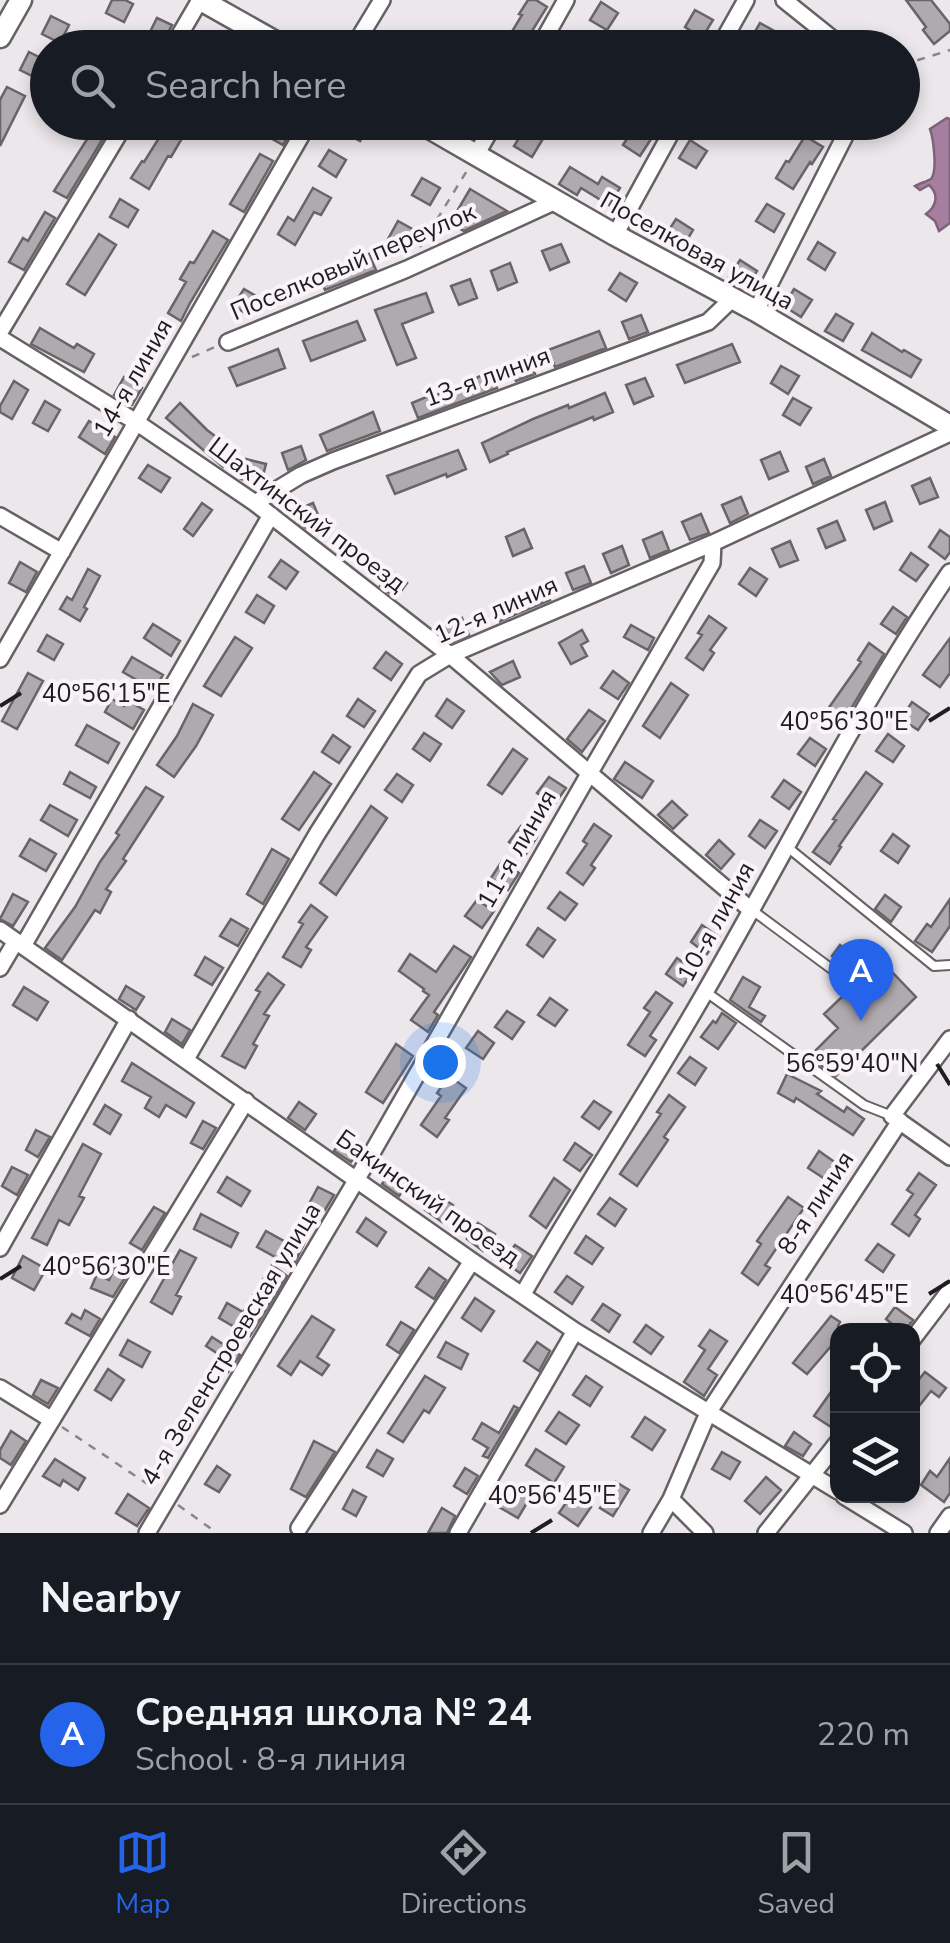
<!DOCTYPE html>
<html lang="en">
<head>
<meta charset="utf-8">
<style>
  body { margin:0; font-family:"Nunito Sans",sans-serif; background:#242831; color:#f1f3f6 }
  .controls { position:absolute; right:30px; bottom:30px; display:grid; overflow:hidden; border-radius:20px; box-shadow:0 5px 15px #0003 }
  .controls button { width:90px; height:90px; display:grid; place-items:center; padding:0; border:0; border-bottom:2px solid #363941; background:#171b24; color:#f1f3f6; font:50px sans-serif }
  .you { position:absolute; left:440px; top:1062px; width:35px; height:35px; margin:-25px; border:8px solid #fff; border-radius:50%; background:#1a73e8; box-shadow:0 0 0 15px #1a73e833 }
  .badge { display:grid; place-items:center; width:65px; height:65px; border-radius:50%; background:#2563eb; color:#fff; font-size:32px; font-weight:700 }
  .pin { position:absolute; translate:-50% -82px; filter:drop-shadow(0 2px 5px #0008) }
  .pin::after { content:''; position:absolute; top:52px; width:35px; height:30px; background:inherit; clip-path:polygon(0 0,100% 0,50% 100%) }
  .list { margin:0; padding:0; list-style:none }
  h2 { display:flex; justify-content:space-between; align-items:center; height:130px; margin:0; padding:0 40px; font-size:42px }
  h2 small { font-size:32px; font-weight:400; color:#9ea1a6 }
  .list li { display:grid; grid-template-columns:65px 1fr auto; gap:30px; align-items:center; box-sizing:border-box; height:140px; padding:0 40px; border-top:2px solid #363941 }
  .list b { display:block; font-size:38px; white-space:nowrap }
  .list p { margin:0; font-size:32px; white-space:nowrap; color:#9ea1a6 }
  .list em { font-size:32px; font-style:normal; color:#9ea1a6 }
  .icon { flex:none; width:55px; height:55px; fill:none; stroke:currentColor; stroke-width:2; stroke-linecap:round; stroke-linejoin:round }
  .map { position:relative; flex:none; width:950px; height:1533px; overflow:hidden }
  .search { position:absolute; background:#171b24; box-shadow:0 5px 15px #0003; left:30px; right:30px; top:30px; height:110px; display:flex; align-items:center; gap:25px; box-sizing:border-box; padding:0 35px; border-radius:55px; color:#9ea1a6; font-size:38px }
  .sheet { height:270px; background:#171b24 }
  nav { display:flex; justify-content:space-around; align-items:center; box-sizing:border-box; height:140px; border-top:2px solid #363941; background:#171b24; font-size:28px; color:#9ea1a6 }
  nav a { display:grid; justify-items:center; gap:5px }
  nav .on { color:#2563eb }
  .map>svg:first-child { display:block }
  .water { fill:#a67fa0; stroke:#7e6279; stroke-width:2.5 }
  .building { fill:#afaaae; stroke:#696468; stroke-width:2.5 }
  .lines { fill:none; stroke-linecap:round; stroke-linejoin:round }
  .service-casing { stroke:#666165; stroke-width:12 }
  .minor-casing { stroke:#666165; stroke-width:20 }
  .tertiary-casing { stroke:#666165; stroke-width:25 }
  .path { stroke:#898689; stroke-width:2.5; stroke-dasharray:8 8; stroke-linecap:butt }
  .service { stroke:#fff; stroke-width:8 }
  .minor { stroke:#fff; stroke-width:15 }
  .tertiary { stroke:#fff; stroke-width:20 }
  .ticks { fill:none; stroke:#1f1d1f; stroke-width:4 }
  .labels { text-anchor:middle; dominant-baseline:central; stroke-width:8; stroke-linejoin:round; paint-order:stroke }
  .street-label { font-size:25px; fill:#1f1d1f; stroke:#faf4f9 }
  .ticks-label { font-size:25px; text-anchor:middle; fill:#1f1d1f; stroke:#faf4f9; stroke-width:8; stroke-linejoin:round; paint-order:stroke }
</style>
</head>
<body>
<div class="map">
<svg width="950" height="1533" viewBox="0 0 950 1533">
  <rect width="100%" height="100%" fill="#ece7eb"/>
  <!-- water -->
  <path class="water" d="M947,118L950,119V223L939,231L935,221L926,214C937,206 939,194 929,185L920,190L915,186C917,185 929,180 931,179C938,171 933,137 930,129Z"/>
  <!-- building -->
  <path class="building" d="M112,0H125L133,4L124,22L106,13Z
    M528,0H536L547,7L527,39L530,41L526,48H502L522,15L519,14Z
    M906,0H931L950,24V31L934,44L923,30L926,27Z
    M601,2L618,13L607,30L590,20Z
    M695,10L713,20L702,38L685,27Z
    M51,16L69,25L60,43L42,34Z
    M157,18L172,25L162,43L148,36Z
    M760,23L778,33L769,48H762L750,40Z
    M29,52L47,61L38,79L20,70Z
    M7,87L25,96L0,146V100Z
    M98,122H113L67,198L54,191Z
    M274,122H285L293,127L283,145L267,136Z
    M347,122H371L360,141L342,131Z
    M529,122H553L532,157L514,146Z
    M634,128L651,139L640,156L623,145Z
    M164,130L181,140L171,157L168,156L149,189L131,178L142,161L144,162Z
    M805,136L823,147L812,164L810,162L793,189L776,178L786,161L789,162Z
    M690,140L707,151L696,168L679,158Z
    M329,150L346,160L336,177L319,166Z
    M260,154L273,161L244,212L230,204Z
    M570,167L598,184L602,177L620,188L609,205L581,188L577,195L559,184Z
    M422,178L440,188L430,205L412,195Z
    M313,188L331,198L321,215L314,212L295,245L278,234L288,217L294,221Z
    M470,189L507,211L464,231L450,223Z
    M120,199L138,210L128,227L110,217Z
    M767,204L784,214L774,232L756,221Z
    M45,212L55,218L24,270L9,262L23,238L28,241Z
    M676,219L693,230L683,247L665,236Z
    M398,221L416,231L406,249L388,239Z
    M213,231L228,240L190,303L181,321L168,313L186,282L180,279L190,262L194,263Z
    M99,234L116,245L85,295L67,284Z
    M818,242L835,253L825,270L808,259Z
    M561,244L569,262L550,270L542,251Z
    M369,254L376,270L325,290L320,278L352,266L351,262Z
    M740,260L757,271L747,288L729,277Z
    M510,263L517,282L498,290L491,271Z
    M620,273L637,283L626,301L609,290Z
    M470,279L477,298L459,305L451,286Z
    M244,289L261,299L251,316L233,306Z
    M794,289L812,300L801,317L784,306Z
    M426,293L433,312L402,324L416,358L397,365L375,310Z
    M836,314L853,324L843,341L825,331Z
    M641,315L648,332L629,339L622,322Z
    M357,321L365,340L311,361L303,341Z
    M40,328L74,348L77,344L94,354L84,372L31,344Z
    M599,331L606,348L555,367L548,350Z
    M872,333L902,352L904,350L921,360L911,377L862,350Z
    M732,344L740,362L685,383L677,365Z
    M278,349L285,368L237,386L229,368Z
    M528,356L535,374L516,381L509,364Z
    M781,366L799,376L788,394L771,383Z
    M490,372L497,388L418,418L412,403L431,395L432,397Z
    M124,377L142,388L132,405L114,395Z
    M645,378L653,396L634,404L626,385Z
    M14,381L28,390L12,419L0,412V406Z
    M605,393L613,412L594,420L593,417L507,452L508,454L490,462L482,443L533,419L568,405L569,408Z
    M793,398L811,408L800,425L783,415Z
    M45,401L60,410L48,431L33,423Z
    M180,403L207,430L235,451L223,467L166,418Z
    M373,412L380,431L327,451L320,435Z
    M89,421L115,437L105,454L79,437Z
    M301,446L306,460L288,470L282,453Z
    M458,450L466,469L447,477L446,474L395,494L387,476Z
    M780,452L788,471L769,479L761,460Z
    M246,459L266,464L261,484L241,479Z
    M824,459L831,476L813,484L806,467Z
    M148,465L170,478L161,492L139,478Z
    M930,478L938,497L920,504L912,486Z
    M741,497L748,514L730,523L722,505Z
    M885,502L892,521L874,529L866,510Z
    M202,503L212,510L193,536L184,529Z
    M313,503L321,522L306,528L300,524L295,511Z
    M701,514L709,533L690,540L682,522Z
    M837,521L845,540L826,548L818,529Z
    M524,529L532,548L513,556L506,537Z
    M940,530L950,537V552L945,559L929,547Z
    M662,532L669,550L650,558L643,540Z
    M790,541L798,560L780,567L772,549Z
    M622,546L629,565L611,573L603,554Z
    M911,553L928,565L916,581L900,570Z
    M281,560L298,572L286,589L269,577Z
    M20,562L37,572L26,592L9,583Z
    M584,566L591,583L573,590L566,573Z
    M750,568L767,579L756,596L739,584Z
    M88,569L100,576L84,607L87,609L80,621L60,609L67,597L72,600Z
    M390,571L407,583L396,598L380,586Z
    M544,584L550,600L500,621L494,607Z
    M257,595L274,606L264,623L246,612Z
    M893,607L907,617L896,634L881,624Z
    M709,616L726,628L710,650L714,653L703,670L686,658L702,635L698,633Z
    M462,618L469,635L452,642L444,626Z
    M153,624L180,641L171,656L144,638Z
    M631,625L654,638L648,650L624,637Z
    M582,630L588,641L581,645L587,656L571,664L559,643Z
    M47,635L63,644L54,660L38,651Z
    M235,637L252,648L221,696L204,686Z
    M950,638V673L940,687L923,675Z
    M869,643L884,654L840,727L823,716L861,662L858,660Z
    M386,652L402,664L391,680L374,668Z
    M132,657L163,675L154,690L123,672Z
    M513,661L520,677L502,685L490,672Z
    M613,671L629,683L618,699L601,688Z
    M28,673L43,681L17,729L2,721Z
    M671,683L688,695L660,738L643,726Z
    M112,699L124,706L127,700L144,710L133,729L105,712Z
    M358,699L375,711L364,727L347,716Z
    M447,699L464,711L452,728L436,716Z
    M912,702L929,714L918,730L901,719Z
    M193,704L213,715L196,746L174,777L157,765L177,736Z
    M589,710L605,721L582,752L567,739Z
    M87,725L119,743L108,763L76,745Z
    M424,733L441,744L430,761L413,749Z
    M888,734L904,746L893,762L876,751Z
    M333,735L350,747L339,763L322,752Z
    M810,738L826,749L815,766L798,754Z
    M513,749L527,759L502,794L488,785Z
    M625,762L653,781L642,798L614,779Z
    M70,772L96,787L90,798L64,784Z
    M314,772L331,784L299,830L282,819Z
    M866,772L882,784L839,846L841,847L830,864L813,852L836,820L833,819Z
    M397,774L413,785L402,802L385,790Z
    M549,777L566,788L554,805L537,793Z
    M784,780L801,792L789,809L772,797Z
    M146,787L163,797L123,859L126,861L106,889L111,892L100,913L95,910L62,960L45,948L75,907L100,862L119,835L116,833Z
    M672,801L687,815L673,829L658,815Z
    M50,805L77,820L68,836L41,820Z
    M371,806L387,818L336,895L320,883Z
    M760,820L777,831L765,848L749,836Z
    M594,824L611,836L591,865L595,868L583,885L567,873L587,844L583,841Z
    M521,826L537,837L526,854L509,842Z
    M893,834L909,846L898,863L881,851Z
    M30,839L56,854L46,871L20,856Z
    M719,840L734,854L721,869L706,855Z
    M272,849L289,859L263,904L247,894Z
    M502,861L519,873L508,890L491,878Z
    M560,892L577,904L565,920L548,908Z
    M13,894L28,902L13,926L0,919Z
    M885,895L901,907L891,922L875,909Z
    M950,899V926L932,952L915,941L927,924L931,927Z
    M477,900L494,911L482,928L465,916Z
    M311,905L327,917L306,947L311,950L301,967L283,957L303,924L299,922Z
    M231,919L248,929L238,946L220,936Z
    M702,925L719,937L707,954L691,942Z
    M538,928L555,940L543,957L527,945Z
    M840,945L862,961L853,972L832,956Z
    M454,946L471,957L434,1012L438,1015L428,1032L411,1020L429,995L423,991L424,989L399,971L410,954L436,972Z
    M205,957L223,968L212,985L195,975Z
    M677,958L694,970L683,986L666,974Z
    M268,973L284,985L264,1014L269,1016L253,1044L257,1046L245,1068L222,1056L260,992L256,990Z
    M893,973L916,997L836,1076L809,1057L838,1028L824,1014L846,993L859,1006Z
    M743,977L760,987L749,1007L765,1016L761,1022L730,1000Z
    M126,986L144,997L136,1010L119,999Z
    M24,987L48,1002L37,1020L13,1005Z
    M656,992L672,1003L650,1036L656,1040L645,1056L628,1045L650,1012L644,1008Z
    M550,998L567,1010L555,1026L538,1015Z
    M507,1011L524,1022L512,1039L495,1027Z
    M722,1013L736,1023L718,1049L701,1037L713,1021L716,1023Z
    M172,1019L190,1030L182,1044L165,1032Z
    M478,1031L494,1043L483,1059L466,1048Z
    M396,1044L413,1056L383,1103L366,1092Z
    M690,1057L706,1068L695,1085L678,1073Z
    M132,1063L194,1103L186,1117L166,1105L159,1117L145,1108L151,1097L122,1081Z
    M787,1074L821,1091L817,1094L844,1112L847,1107L864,1119L853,1135L796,1098L794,1102L778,1093Z
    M449,1076L466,1088L445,1118L449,1120L437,1137L421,1125L441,1096L437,1093Z
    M669,1095L685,1107L664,1137L668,1140L637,1186L620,1174L661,1114L657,1112Z
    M594,1101L611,1112L599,1129L582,1117Z
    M299,1102L316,1114L305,1130L288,1118Z
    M105,1105L121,1115L110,1134L94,1124Z
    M203,1121L216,1128L203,1149L191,1143Z
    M36,1130L50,1137L38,1157L26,1150Z
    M344,1136L361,1147L351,1162L334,1151Z
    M575,1143L592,1155L580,1171L564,1160Z
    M83,1144L101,1154L79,1196L84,1198L69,1225L59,1220L47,1245L32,1238Z
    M819,1151L836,1163L825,1179L808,1168Z
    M12,1167L28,1175L17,1195L2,1186Z
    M392,1170L409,1182L399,1196L382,1184Z
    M919,1173L936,1185L915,1215L920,1219L909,1236L892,1224L913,1194L907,1190Z
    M227,1177L250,1191L241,1206L218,1192Z
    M554,1178L570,1190L546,1228L530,1216Z
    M318,1187L334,1195L325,1210L310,1202Z
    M436,1194L453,1205L442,1222L425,1210Z
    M788,1197L804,1208L765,1265L770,1268L758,1285L742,1273L761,1244L757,1241Z
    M610,1198L626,1209L615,1226L598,1214Z
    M154,1207L165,1213L142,1250L130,1243Z
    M201,1214L238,1233L231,1247L194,1229Z
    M366,1218L386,1232L377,1246L357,1232Z
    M478,1223L495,1234L483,1251L467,1239Z
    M266,1231L286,1242L290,1236L304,1244L295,1262L280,1253L277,1258L257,1247Z
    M586,1236L603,1248L592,1264L575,1253Z
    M878,1244L894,1255L883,1272L866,1260Z
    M515,1245L532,1256L520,1273L503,1261Z
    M180,1250L196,1258L176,1295L181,1297L172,1314L151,1302Z
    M23,1256L46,1269L34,1290L12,1278Z
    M272,1265L287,1276L250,1336L219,1318L227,1303L243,1312Z
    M115,1267L128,1273L113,1297L91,1288L97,1274L109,1280Z
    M429,1268L446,1280L434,1299L416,1287Z
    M567,1276L583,1287L572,1304L555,1292Z
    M475,1298L494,1311L481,1331L462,1318Z
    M603,1304L620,1315L609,1332L592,1320Z
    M895,1307L913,1320L905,1330H887L892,1324L886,1319Z
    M85,1310L100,1319L90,1336L66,1323L72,1314L81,1319Z
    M312,1316L334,1330L317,1357L329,1365L322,1375L300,1361L291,1375L278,1366Z
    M831,1316L840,1322L838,1326V1338L807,1374L793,1363Z
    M401,1322L414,1330L399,1353L387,1345Z
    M646,1325L663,1337L651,1354L634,1342Z
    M710,1330L727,1341L708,1369L717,1375L704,1396L684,1382L705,1350L699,1346Z
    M212,1337L240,1355L228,1372L213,1363L218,1354L206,1346Z
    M128,1340L150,1352L142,1367L120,1355Z
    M446,1342L468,1354L461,1369L438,1357Z
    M537,1342L550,1351L539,1371L524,1361Z
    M108,1369L124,1380L111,1400L95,1390Z
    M925,1372L946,1388L939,1397L931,1391L912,1415V1388Z
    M425,1376L445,1388L429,1413L424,1410L403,1442L388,1433Z
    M586,1376L602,1387L590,1406L573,1395Z
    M41,1380L58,1388L48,1404L33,1395Z
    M838,1382V1418L831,1427L814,1416Z
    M514,1406L518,1408L488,1458L483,1456L488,1448L473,1439L482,1423L499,1433Z
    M559,1412L579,1425L566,1444L546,1431Z
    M645,1417L665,1430L652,1450L632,1437Z
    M11,1431L26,1441L11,1465L0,1458V1450Z
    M794,1432L811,1444L803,1456L785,1446Z
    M314,1441L335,1452L306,1497L291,1489Z
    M536,1449L564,1467L554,1483L526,1465Z
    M377,1450L393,1459L383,1476L367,1467Z
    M722,1452L740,1462L730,1479L712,1469Z
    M950,1458V1493L944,1502L921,1485L930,1471L937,1477Z
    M55,1459L85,1478L78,1490L63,1480L60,1486L43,1476Z
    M217,1466L230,1475L219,1492L205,1484Z
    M465,1468L478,1476L467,1494L454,1486Z
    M766,1477L781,1490L760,1514L745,1501Z
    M616,1482L629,1490L613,1516L600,1508Z
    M512,1484L531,1496L518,1518L499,1507Z
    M353,1490L366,1497L356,1516L343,1509Z
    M128,1494L149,1508L137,1526L116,1513Z
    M572,1494L591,1507L578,1526L559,1513Z
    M442,1508L455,1516L447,1533H428Z"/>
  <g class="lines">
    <!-- service casing -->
    <g class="service-casing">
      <path id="service" d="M786,846L934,966L950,965
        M752,910L833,970
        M706,992L864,1105L892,1116"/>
    </g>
    <!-- minor casing -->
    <g class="minor-casing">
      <path id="minor" d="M784,0L844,48
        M172,48L200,0
        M353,48L382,0
        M539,48L566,0
        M719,48L746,0
        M476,155L495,122
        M615,235L677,122
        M756,311L852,122
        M0,332L126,122
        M0,338L136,422L255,503L450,655L751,910
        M228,342L407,269L556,201
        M255,503L301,475L333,461L708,322L733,298
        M0,516L62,552
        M0,659L309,122
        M0,930L472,1261L575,1331L838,1491
        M23,946L271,515
        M0,968L16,941
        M950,1039L892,1116L950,1157
        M186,1059L317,834L419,674L450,655L713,543L950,433
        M0,1248L129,1019
        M523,1294C581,1193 646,1095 704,994C786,852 858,707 950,572
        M912,1340L950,1290
        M0,1388L52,1420
        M844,1496L904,1533
        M671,1499L705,1533
        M0,1505L246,1101
        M299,1528L472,1261
        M147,1533L357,1179L589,774L712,563L713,543
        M458,1533L575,1331
        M651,1533L671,1499L708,1413L900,1121
        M766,1533L838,1442
        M938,1533L950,1516"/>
    </g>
    <!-- tertiary casing -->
    <g class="tertiary-casing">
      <path id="tertiary" d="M201,0L286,48
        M0,37L21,0
        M419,122L615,235L756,311L950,426"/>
    </g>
    <!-- path -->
    <path class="path" d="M902,65L950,50
      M420,247L468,169
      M192,357L217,346
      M62,1427L155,1489
      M178,1505L217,1533"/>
    <!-- service -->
    <use href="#service" class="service"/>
    <!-- minor -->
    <use href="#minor" class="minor"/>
    <!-- tertiary -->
    <use href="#tertiary" class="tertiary"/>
  </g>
  <!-- ticks -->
  <path class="ticks" d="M0,706L21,693M929,721L950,708M937,1064L950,1085M0,1279L21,1266M929,1294L950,1281M531,1533L552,1520"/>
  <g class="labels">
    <!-- street labels -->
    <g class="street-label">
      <text transform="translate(697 251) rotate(29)">Поселковая улица</text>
      <text transform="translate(353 262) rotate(-23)">Поселковый переулок</text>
      <text transform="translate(487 377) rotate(-20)">13-я линия</text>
      <text transform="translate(133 378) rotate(-60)">14-я линия</text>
      <text transform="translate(307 515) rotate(37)">Шахтинский проезд</text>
      <text transform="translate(496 610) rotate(-24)">12-я линия</text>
      <text transform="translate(517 849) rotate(-60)">11-я линия</text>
      <text transform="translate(716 922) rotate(-61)">10-я линия</text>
      <text transform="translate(428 1198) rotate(35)">Бакинский проезд</text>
      <text transform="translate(816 1203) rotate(-57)">8-я линия</text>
      <text transform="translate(231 1344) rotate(-59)">4-я Зеленстроевская улица</text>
    </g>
  </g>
  <g class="ticks-label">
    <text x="106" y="702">40°56'15"E</text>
    <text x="844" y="730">40°56'30"E</text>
    <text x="852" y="1072">56°59'40"N</text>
    <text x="106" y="1275">40°56'30"E</text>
    <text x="844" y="1303">40°56'45"E</text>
    <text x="552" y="1504">40°56'45"E</text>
  </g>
</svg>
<div class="controls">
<button><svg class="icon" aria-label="locate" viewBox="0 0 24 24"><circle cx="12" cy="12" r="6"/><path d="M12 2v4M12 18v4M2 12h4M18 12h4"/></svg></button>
<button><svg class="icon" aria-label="layers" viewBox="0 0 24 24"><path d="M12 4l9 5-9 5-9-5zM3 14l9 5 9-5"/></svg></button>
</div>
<div class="you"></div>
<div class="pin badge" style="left:861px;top:1021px">A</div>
<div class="search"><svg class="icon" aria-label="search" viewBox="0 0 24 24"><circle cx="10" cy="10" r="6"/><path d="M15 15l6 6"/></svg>Search here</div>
</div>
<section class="sheet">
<h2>Nearby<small></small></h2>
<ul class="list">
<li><span class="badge">A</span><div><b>Средняя школа № 24</b><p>School · 8-я линия</p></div><em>220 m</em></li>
</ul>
</section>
<nav>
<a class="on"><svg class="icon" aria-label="map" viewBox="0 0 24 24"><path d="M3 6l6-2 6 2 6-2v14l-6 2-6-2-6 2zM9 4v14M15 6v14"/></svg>Map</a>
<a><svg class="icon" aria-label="directions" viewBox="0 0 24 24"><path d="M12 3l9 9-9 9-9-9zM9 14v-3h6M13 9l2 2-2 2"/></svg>Directions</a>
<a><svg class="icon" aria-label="saved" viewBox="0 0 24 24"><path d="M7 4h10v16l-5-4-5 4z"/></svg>Saved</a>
</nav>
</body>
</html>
